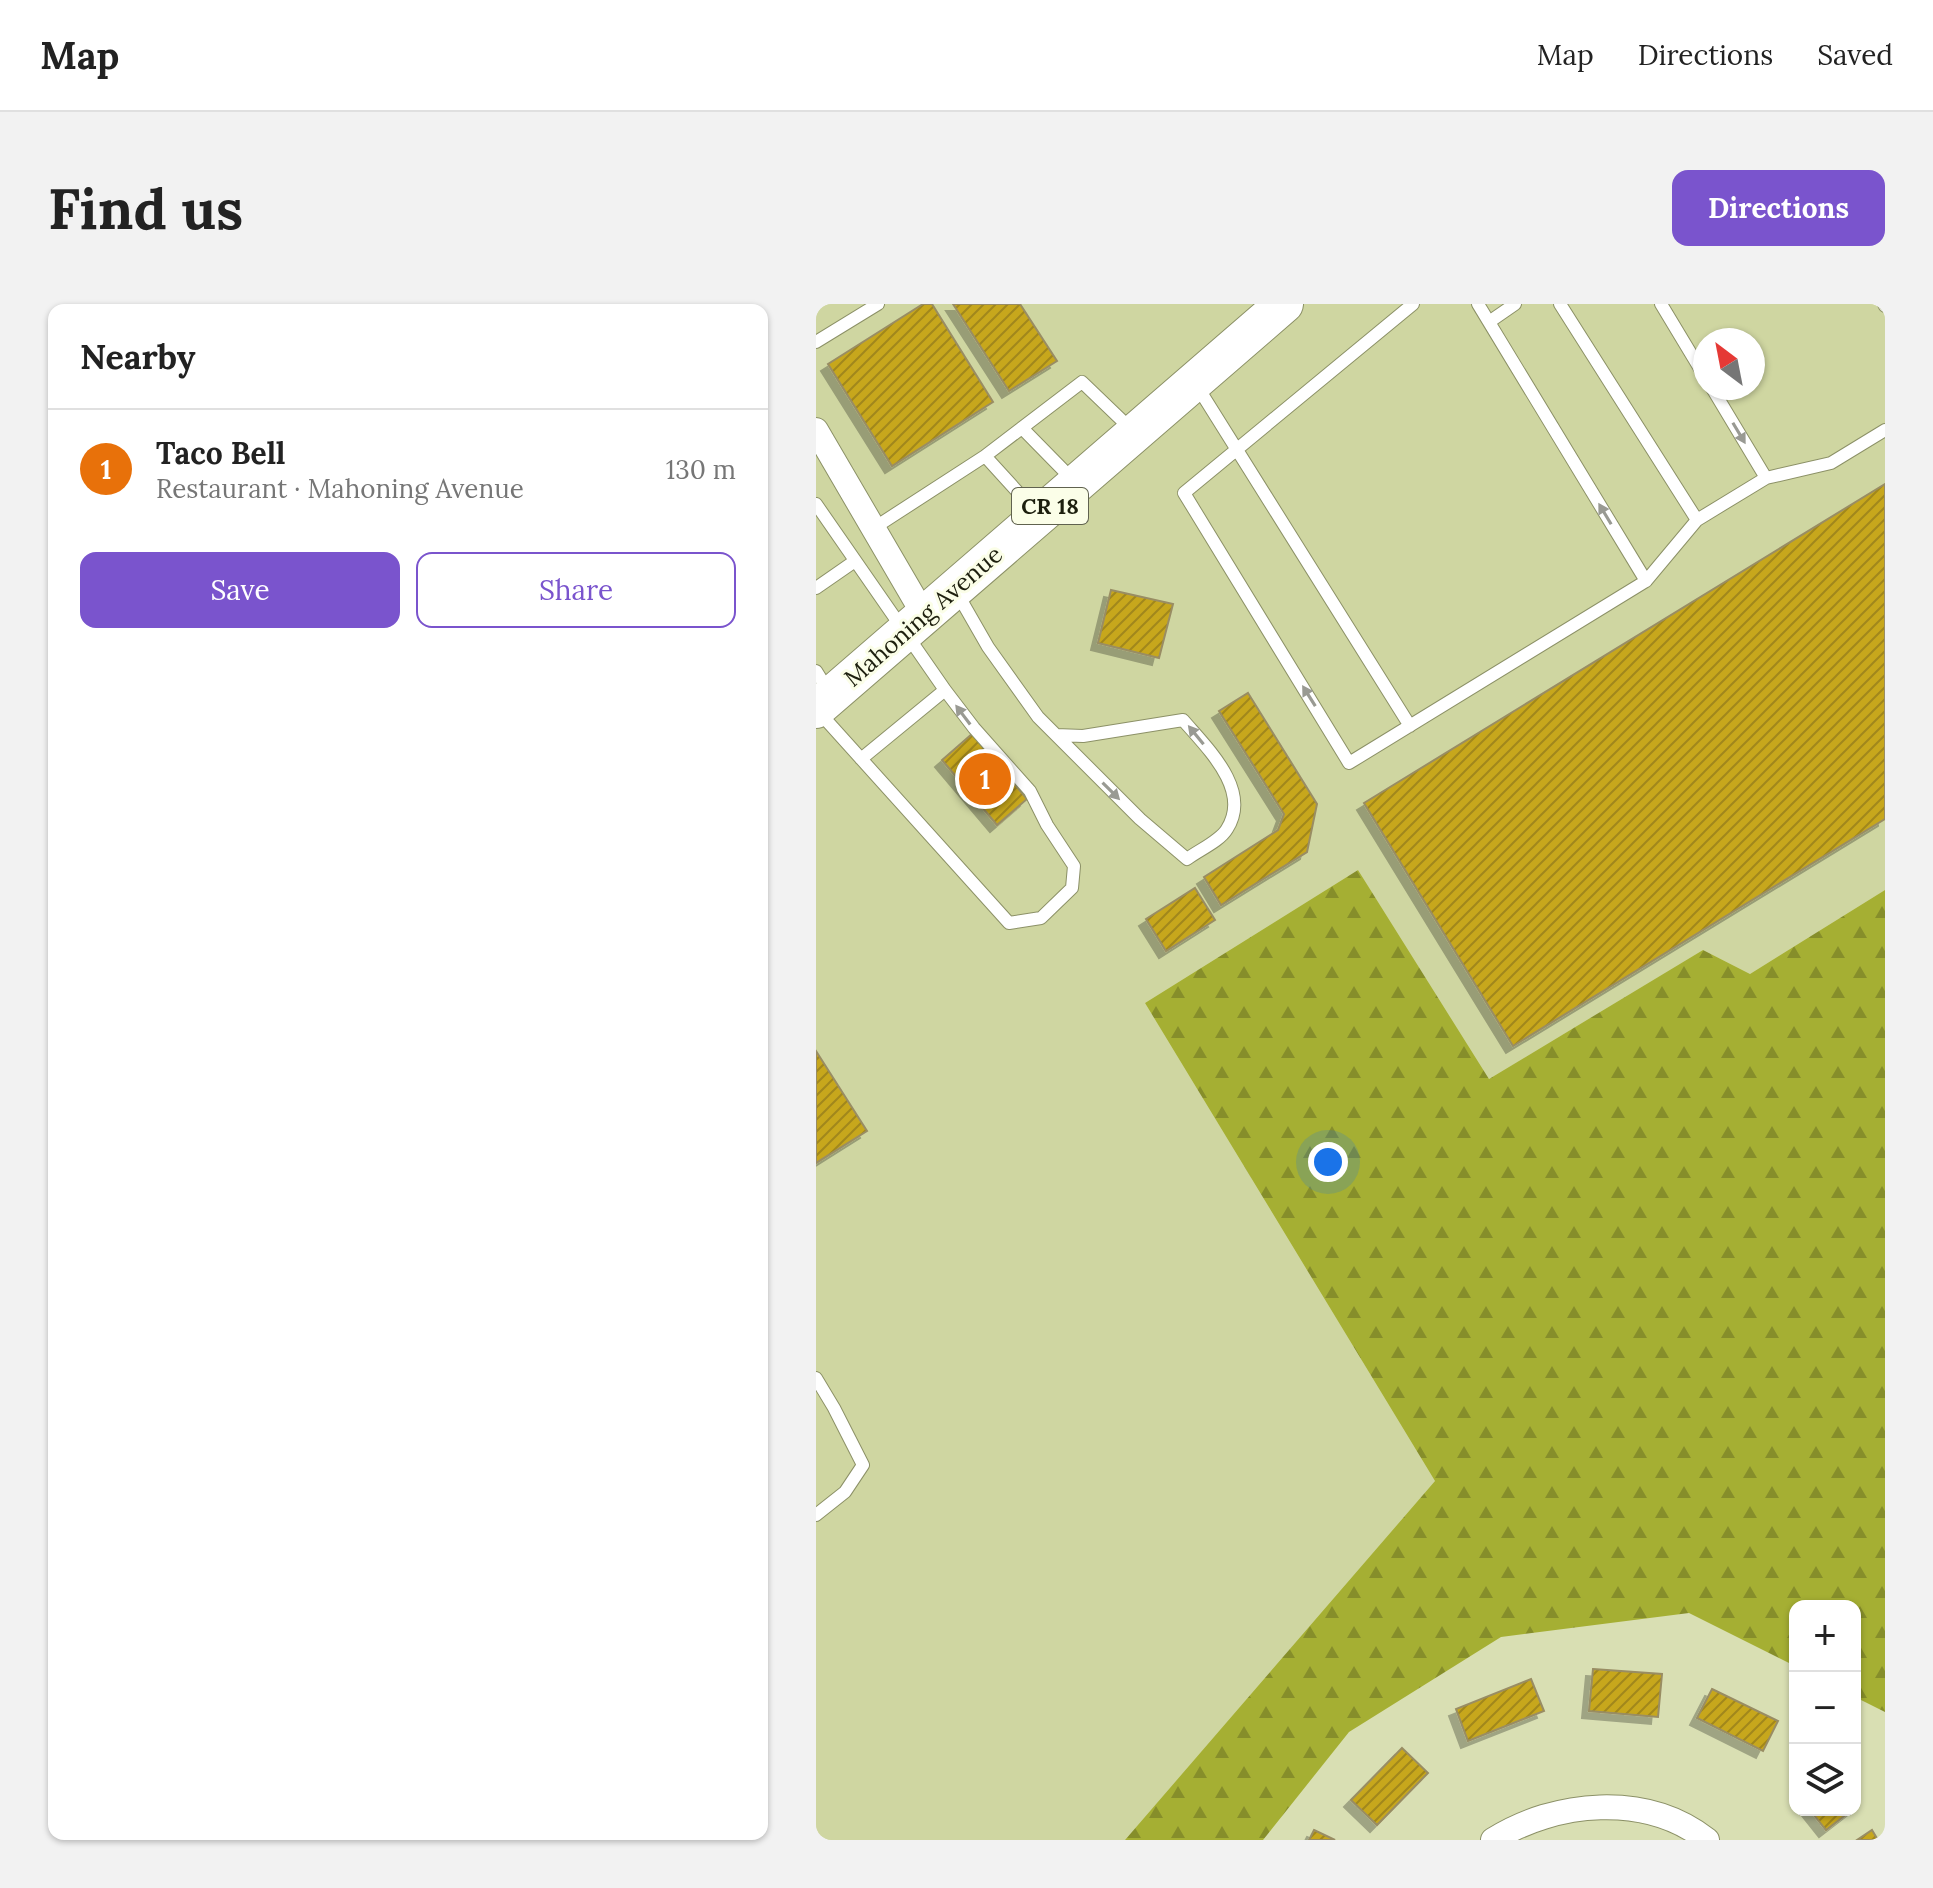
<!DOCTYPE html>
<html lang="en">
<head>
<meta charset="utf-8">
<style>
  body { margin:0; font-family:Lora,serif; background:#f2f2f2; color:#222 }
  .controls { position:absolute; right:24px; bottom:24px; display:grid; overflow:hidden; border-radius:16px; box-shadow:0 2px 6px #0004 }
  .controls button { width:72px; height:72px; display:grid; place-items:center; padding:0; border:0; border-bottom:2px solid #e0e0e0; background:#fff; color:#222; font:40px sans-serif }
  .compass { position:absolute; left:877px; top:24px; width:72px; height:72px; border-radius:50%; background:#fff; box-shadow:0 2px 6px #0004; rotate:328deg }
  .you { position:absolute; left:512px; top:858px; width:28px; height:28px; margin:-20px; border:6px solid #fff; border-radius:50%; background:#1a73e8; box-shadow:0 0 0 12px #1a73e833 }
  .badge { display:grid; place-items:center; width:52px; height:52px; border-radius:50%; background:#7a54cd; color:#fff; font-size:26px; font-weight:700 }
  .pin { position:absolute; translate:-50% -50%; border:4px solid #fff; box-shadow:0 2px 8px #0006 }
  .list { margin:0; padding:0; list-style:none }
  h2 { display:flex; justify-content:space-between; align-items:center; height:104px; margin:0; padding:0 32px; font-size:34px }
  h2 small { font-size:26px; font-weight:400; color:#767676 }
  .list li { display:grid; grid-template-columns:52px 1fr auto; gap:24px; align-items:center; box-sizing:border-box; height:120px; padding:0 32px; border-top:2px solid #e0e0e0 }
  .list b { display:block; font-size:30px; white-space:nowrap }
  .list p { margin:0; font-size:26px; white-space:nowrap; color:#767676 }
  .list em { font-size:26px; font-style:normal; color:#767676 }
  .actions { display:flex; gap:16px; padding:24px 32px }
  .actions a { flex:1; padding:18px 0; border:2px solid #7a54cd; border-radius:16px; text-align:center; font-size:28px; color:#7a54cd }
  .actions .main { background:#7a54cd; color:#fff }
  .icon { flex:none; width:44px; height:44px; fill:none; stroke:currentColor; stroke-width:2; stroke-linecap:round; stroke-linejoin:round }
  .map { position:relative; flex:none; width:1069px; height:1536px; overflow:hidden; border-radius:16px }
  header { display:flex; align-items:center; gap:48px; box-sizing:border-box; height:112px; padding:0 40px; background:#fff; border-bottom:2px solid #e0e0e0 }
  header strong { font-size:38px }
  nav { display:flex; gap:44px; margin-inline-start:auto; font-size:28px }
  .intro { display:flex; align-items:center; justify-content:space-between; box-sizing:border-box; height:192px; padding:0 48px }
  h1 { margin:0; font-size:56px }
  .button { padding:20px 36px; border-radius:16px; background:#7a54cd; color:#fff; font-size:28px; font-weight:700 }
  main { display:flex; gap:48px; padding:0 48px }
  aside { flex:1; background:#fff; border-radius:16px; box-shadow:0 2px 6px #0004 }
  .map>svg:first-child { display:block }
  .built { fill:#cfd6a1; fill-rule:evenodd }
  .forest { fill:url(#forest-firs) }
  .building { fill:url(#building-hatch); stroke:#998d64; stroke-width:2; filter:url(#shadow) }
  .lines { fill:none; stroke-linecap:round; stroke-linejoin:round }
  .lane-casing { stroke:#8c9167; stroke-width:14 }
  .street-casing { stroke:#8c9167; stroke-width:26 }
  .primary-casing { stroke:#8c9167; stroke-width:40 }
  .lane { stroke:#fff; stroke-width:12 }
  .street { stroke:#fff; stroke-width:24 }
  .primary { stroke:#fff; stroke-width:38 }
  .oneway { fill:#999a93 }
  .labels { text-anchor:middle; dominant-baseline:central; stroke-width:6; stroke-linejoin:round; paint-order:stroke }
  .shield { fill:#fbfee8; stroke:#60624f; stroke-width:2 }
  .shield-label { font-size:22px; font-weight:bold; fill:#1d1f0e }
  .street-label { font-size:24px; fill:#1d1f0e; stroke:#fbfee8 }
</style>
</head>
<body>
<header>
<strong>Map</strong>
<nav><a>Map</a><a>Directions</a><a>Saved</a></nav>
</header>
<div class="intro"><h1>Find us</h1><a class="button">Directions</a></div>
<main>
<aside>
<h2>Nearby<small></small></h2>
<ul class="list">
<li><span class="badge" style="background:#e8710a">1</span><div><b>Taco Bell</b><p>Restaurant · Mahoning Avenue</p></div><em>130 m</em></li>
</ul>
<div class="actions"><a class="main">Save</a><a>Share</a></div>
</aside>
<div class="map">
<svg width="1069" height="1536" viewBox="0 0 1069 1536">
  <defs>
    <pattern id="forest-firs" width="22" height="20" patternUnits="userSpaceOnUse" patternTransform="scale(2)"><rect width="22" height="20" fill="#a5af33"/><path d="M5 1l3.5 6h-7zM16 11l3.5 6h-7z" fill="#868e2a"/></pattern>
    <pattern id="building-hatch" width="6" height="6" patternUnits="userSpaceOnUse" patternTransform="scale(2)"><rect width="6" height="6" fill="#c7a71f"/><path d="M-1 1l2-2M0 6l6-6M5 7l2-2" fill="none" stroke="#a1871a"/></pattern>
    <filter id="shadow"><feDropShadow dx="-7" dy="7" stdDeviation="0" flood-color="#0004"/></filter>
  </defs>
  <rect width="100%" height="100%" fill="#d9dfb3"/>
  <!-- built -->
  <path class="built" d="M0,0H1069V586L934,670L887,646L673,775L542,566L329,699L619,1177L309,1536H0ZM889,36H937V84H889Z"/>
  <!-- forest -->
  <path class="forest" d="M542,566L673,775L887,646L934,670L1069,586V1408L1039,1393V1302H979V1362L873,1309L685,1333L533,1428L447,1536H309L619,1177L329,699Z"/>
  <!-- building -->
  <path class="building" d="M107,0H116L177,98L76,162L12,60Z
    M137,0H204L241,57L193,87Z
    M1069,180V515L697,742L548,499Z
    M295,286L357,300L343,354L282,339Z
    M432,389L501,500L491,548L405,601L388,573L462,526L468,510L403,407Z
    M156,430L211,495L181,521L126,456Z
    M379,584L399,616L350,647L330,615Z
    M0,747L51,827L0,859Z
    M777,1365L846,1370L842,1413L773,1407Z
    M715,1375L728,1407L652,1437L640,1405Z
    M896,1385L962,1417L947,1447L881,1414Z
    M586,1444L612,1469L561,1521L535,1496Z
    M994,1506H1036L1010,1526Z
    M498,1526L519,1536H493Z
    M1056,1526L1062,1536H1041Z"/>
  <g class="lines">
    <!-- lane casing -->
    <g class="lane-casing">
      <path id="lane" d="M597,0L368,189L533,459L830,277L881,216L950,174L1015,159L1069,126
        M662,0L830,277
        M744,0L881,216
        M845,0L889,73
        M1068,0L1069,2
        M673,18L699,0
        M0,38L62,0
        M381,82L594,422
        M896,84L950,174
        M206,124L257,176
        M169,152L266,78L317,127
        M0,200L129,386L158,424L214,487L231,521L258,562L256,584L225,614L193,619L2,407
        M58,224L169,152L220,208
        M0,284L39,257
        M141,289L172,343L222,413L324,515L371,555C383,546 404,537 411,525C436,486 391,444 367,416L267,432L240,431
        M0,367L13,388
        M45,455L129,386
        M0,1074L18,1104L47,1161L29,1188L0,1211"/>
    </g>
    <!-- street casing -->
    <g class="street-casing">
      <path id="street" d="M0,126L108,311
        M677,1536C739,1497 830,1488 891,1536"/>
    </g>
    <!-- primary casing -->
    <g class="primary-casing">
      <path id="primary" d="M0,405L468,0"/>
    </g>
    <!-- lane -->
    <use href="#lane" class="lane"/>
    <!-- street -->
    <use href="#street" class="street"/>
    <!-- primary -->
    <use href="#primary" class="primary"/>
  </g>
  <!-- one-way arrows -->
  <defs><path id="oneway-solid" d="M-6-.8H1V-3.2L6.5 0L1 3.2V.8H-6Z" transform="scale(2)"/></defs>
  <g class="oneway">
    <use href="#oneway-solid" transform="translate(923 129) rotate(59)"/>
    <use href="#oneway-solid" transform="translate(789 210) rotate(-121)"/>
    <use href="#oneway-solid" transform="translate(493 392) rotate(-122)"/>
    <use href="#oneway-solid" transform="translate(147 411) rotate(-127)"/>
    <use href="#oneway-solid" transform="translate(380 431) rotate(-129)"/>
    <use href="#oneway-solid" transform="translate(295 487) rotate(45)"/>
  </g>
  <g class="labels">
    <!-- shield labels -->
    <rect class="shield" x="196" y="184" width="76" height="36" rx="6"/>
    <g class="shield-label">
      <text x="234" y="202">CR 18</text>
    </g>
    <!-- street labels -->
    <g class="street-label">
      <text transform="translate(107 312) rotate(-41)">Mahoning Avenue</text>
    </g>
  </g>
</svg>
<div class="controls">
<button>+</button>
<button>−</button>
<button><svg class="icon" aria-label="layers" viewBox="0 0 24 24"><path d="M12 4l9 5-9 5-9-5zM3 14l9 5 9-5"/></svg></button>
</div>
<svg class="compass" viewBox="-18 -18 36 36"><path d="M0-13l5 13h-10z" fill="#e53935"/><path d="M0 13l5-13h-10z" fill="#767676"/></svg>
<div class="you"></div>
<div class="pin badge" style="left:169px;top:475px;background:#e8710a">1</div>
</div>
</main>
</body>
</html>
